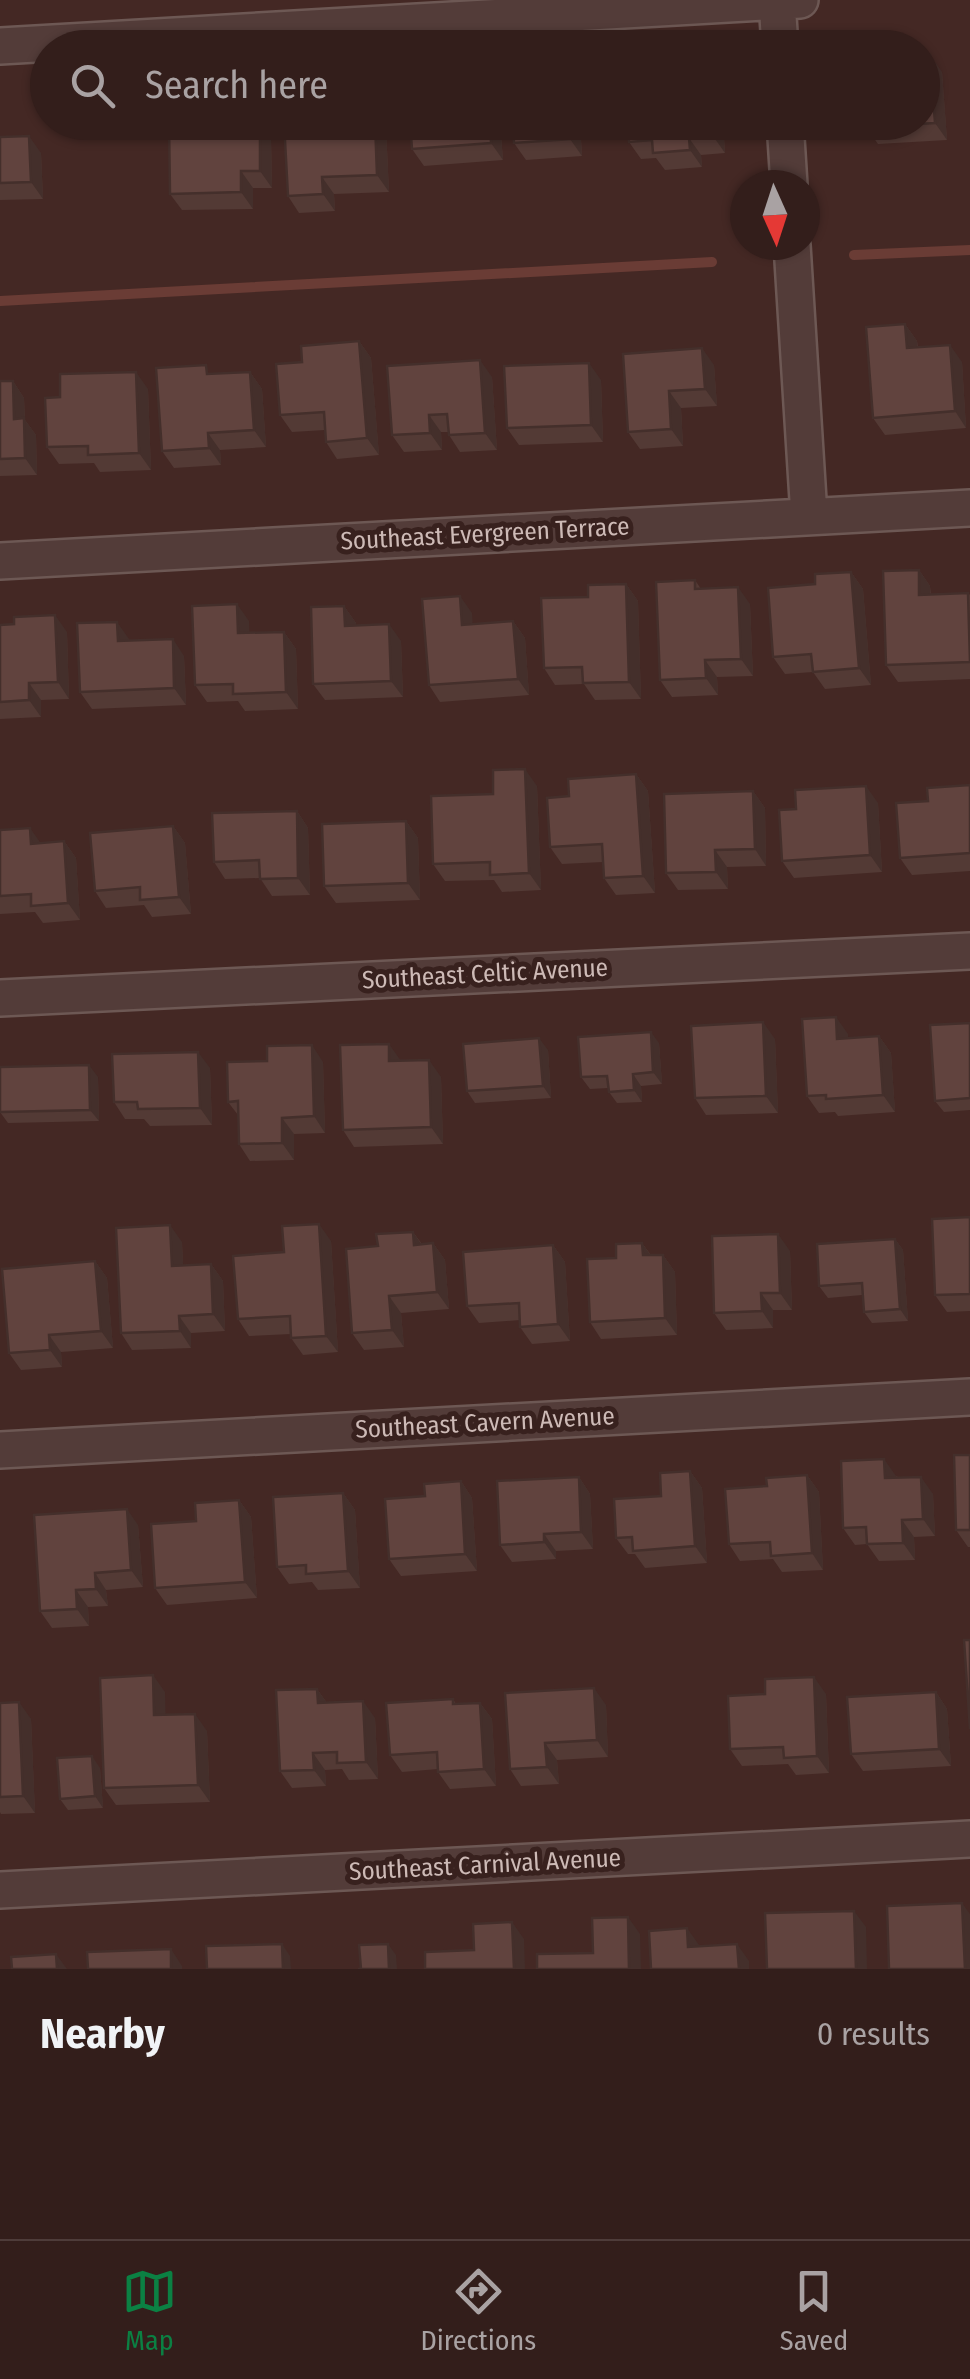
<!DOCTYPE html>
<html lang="en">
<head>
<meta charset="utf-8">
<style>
  body { margin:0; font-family:"Fira Sans Condensed",sans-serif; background:#3b2724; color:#f1f3f6 }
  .compass { position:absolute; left:730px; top:170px; width:90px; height:90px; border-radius:50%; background:#331e1b; box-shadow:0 2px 8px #0004; rotate:177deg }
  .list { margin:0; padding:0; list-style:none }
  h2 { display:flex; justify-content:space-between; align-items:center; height:130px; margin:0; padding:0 40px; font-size:42px }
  h2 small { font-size:32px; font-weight:400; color:#a9a2a3 }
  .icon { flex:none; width:55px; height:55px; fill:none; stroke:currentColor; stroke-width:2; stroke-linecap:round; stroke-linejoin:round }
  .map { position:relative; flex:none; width:970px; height:1969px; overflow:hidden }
  .search { position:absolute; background:#331e1b; box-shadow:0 2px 8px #0004; left:30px; right:30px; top:30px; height:110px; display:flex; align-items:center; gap:25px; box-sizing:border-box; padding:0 35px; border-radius:55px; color:#a9a2a3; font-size:38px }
  .sheet { height:270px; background:#331e1b }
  nav { display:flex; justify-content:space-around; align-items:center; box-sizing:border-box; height:140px; border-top:2px solid #4e3c3a; background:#331e1b; font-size:28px; color:#a9a2a3 }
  nav a { display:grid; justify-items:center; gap:5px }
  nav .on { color:#0b8043 }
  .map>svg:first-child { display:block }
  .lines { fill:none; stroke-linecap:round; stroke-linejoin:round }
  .stream { stroke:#6a3c35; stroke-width:10 }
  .minor-casing { stroke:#6d5854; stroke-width:40 }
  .minor { stroke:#533c39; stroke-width:35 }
  .wall { fill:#533a35 }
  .shaded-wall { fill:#442f2b }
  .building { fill:#61433e; stroke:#442f2b; stroke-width:2.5 }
  .labels { text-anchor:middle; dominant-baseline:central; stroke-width:10; stroke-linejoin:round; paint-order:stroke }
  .street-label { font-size:25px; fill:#cdbab6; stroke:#38211e }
</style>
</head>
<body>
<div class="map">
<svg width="970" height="1969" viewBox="0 0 970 1969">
  <rect width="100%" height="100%" fill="#442824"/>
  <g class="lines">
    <!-- stream -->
    <path class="stream" d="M854,255L970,250
      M0,301L712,262"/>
    <!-- minor casing -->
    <g class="minor-casing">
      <path id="minor" d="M777,0L780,48
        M0,46L800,0
        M785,122L789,185
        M792,245L809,516
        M0,561L970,508
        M0,998L970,951
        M0,1450L970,1397
        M0,1890L970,1839"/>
    </g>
    <!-- minor -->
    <use href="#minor" class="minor"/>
  </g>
  <!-- wall -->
  <path class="wall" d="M942,72L947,140L878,144L866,127Z
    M284,122H383L386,127L389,192L334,194L335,211L299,213L288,196Z
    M410,122H500L503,160L424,166L412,149Z
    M513,122H615L616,137L581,139L582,156L526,160L514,143Z
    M628,122H723L725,153L701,155L702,167L665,170L656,158L641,159L629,142Z
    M0,137L41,153L43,199L0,200Z
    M271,138L272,188H253V209L182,210L170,194Z
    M905,324L917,341L918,347L962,362L966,428L885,435L873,418Z
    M359,341L371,358L379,455L337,459L326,442L325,430L292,432L280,415L302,362Z
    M623,354L714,365L717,406L681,408L683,446L640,449L628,432Z
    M250,372L262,389L266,447L220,450L221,465L174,468L162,451Z
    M492,377L497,450L460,452L449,435L448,432H441L442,450L404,452L392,435Z
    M601,380L603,442L519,445L507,428Z
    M0,381H13L24,398L25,420L36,435L37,475L0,476Z
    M148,389L151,470L100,472L94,463L59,464L47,447L60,397Z
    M919,570L930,586L931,595L968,593L970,595V679L898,682L886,665Z
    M851,572L863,589L871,685L825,689L813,672L785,674L773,657L815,584Z
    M695,580L701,589L750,604L753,676L717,677L718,695L672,697L660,680Z
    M626,584L638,601L641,699L595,700L584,684L555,685L544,668L588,597Z
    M344,606L356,623V625L401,641L403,697L325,700L313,684Z
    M472,613V624L513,621L525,638L529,695L440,702L429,685Z
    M249,621V633L284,632L296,649L298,709L245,711L238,701L207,702L195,685Z
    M0,625L67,632L69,699L41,700V717L0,719Z
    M129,640L184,656L186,705L92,709L80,692Z
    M636,774L648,791L655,893L616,895L604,878L603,862L562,864L550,847L569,796Z
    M970,785V871L912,875L900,858L928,801Z
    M537,786L541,890L502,892L494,880L445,881L433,864L493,794Z
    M753,791L765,808L766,866L727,867L728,889L678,890L666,873Z
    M878,803L882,872L794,878L782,861Z
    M297,811L308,828L310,895L272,896L260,878L225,879L214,862Z
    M406,821L418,838L420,900L336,903L324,886Z
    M173,826L185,843L191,914L152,917L144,905L106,908L95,891Z
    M0,830L41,843L64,841L76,858L80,920L43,923L35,912L0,914Z
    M970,1023V1110L944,1112L935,1101Z
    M848,1034V1038L879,1036L891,1053L895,1112L838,1116L835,1112L819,1113L807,1096Z
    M775,1039L778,1113L706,1115L695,1098Z
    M659,1043L662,1084L641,1086L642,1102L617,1103L609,1092L608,1088L590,1089L581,1077Z
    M548,1050L551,1098L475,1103L467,1091Z
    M401,1061L441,1077L443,1144L354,1147L343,1130Z
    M323,1062L325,1133L294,1134V1160L250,1161L239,1144L238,1115L228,1102Z
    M210,1068L212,1125L150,1126L144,1119H125L114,1102Z
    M98,1077L99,1121L8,1123L0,1112Z
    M970,1217V1311L947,1312L935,1295Z
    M413,1232L422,1244L433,1243L445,1260L449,1309L401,1313L404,1347L364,1350L352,1333L378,1246Z
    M895,1239L903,1250L908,1321L872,1323L864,1312L862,1295L828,1298L819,1286Z
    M331,1241L338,1352L303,1355L291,1338V1334L249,1336L238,1319Z
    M182,1242L183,1266L211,1264L223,1281L225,1331L191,1333V1348L132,1350L121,1333Z
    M642,1243L651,1255H663L675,1272L677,1335L601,1339L590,1322L616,1258Z
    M553,1245L565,1262L570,1341L532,1344L520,1327V1320L479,1323L467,1306Z
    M790,1251L792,1310H773V1328L726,1330L714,1313Z
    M95,1261L107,1278L113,1348L61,1352L62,1367L21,1370L9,1353Z
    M970,1455V1547H968L956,1530Z
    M690,1471L702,1488L707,1563L645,1568L635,1554H628L616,1538Z
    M807,1475L819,1492L823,1570L782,1572L773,1559L740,1561L729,1544L767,1486Z
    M896,1476L933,1494L935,1536L914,1537L915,1560L879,1561L867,1544L855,1545L843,1528Z
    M579,1477L590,1494L593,1549L556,1551V1559L512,1562L500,1545Z
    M461,1481L472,1498L477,1571L401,1576L389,1559L425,1496Z
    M343,1493L355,1510L360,1588L318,1590L312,1582L289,1584L277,1567Z
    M239,1500L251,1517L257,1598L167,1605L155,1588L196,1521Z
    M138,1525L143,1587L106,1590L108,1606L88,1607L89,1626L52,1628L40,1611Z
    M317,1689L327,1703L375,1718L378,1779L349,1780L342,1769L325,1770L326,1786L292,1788L280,1771Z
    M165,1692V1715L207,1731L210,1802L116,1805L104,1788Z
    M936,1692L947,1709L951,1766L863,1771L851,1754Z
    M505,1693L606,1705L608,1757L557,1760L559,1784L521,1786L510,1769Z
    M826,1694L829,1773L796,1775L788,1764L742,1766L730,1749Z
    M453,1699L456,1704L480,1703L492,1719L496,1786L450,1789L438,1772V1769L402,1772L390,1755Z
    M0,1703L31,1719L35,1813L1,1814L0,1812Z
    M100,1768L103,1808L68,1810L60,1799Z"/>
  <!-- shaded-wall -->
  <path class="shaded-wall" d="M930,55L942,72L947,140L935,123Z
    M260,122L271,138L272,188L260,171Z
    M375,122H383L386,127L389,192L377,175Z
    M490,122H500L503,160L491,143Z
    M570,122L581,139L582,156L570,139Z
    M606,122H615L616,137Z
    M712,122H723L725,153L713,136Z
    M29,136L41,153L43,199L31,182Z
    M689,138L701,155L702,167L690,150Z
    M241,171L253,188V209L241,192Z
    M322,177L334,194L335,211L323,194Z
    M905,324L917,341L919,365L907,348Z
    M359,341L371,358L379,455L367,438Z
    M950,345L962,362L966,428L955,411Z
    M702,348L714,365L717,406L705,389Z
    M480,360L492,377L497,450L485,433Z
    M589,363L601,380L603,442L591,425Z
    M136,372L148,389L151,470L139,453Z
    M250,372L262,389L266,447L254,430Z
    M13,381L24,398L25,420L36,435L37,475L25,458L14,419Z
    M669,391L681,408L683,446L671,429Z
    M429,415L441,432L442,450L430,433Z
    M208,433L220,450L221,465L209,448Z
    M919,570L930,586L931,612L919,595Z
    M851,572L863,589L871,685L859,668Z
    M626,584L638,601L641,699L629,682Z
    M738,587L750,604L753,676L741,659Z
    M460,596L472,613L474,642L462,625Z
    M237,604L249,621L250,650L238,633Z
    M344,606L356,623L357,643L345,626Z
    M55,615L67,632L69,699L58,682Z
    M513,621L525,638L529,695L518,679Z
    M117,622L129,639L130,658L118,641Z
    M389,624L401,641L403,697L391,681Z
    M284,632L296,649L298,709L286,692Z
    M173,639L184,656L186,705L174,688Z
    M705,660L717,677L718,695L706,678Z
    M29,683L41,700V717L29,700Z
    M525,769L537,786L541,890L529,873Z
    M636,774L648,791L655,893L643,876Z
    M866,786L878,803L882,872L870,855Z
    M753,791L765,808L766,866L755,849Z
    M297,811L308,828L310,895L298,878Z
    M406,821L418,838L420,900L408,883Z
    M173,826L185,843L191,914L179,897Z
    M30,828L42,845L31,844Z
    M64,841L76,858L80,920L68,903Z
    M715,850L727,867L728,889L716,872Z
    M836,1017L848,1034L849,1056L837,1039Z
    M763,1022L775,1039L778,1113L766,1096Z
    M651,1032L659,1043L662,1084L653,1072Z
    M879,1036L891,1053L895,1112L883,1095Z
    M539,1038L548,1050L551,1098L543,1086Z
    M389,1044L401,1061H389Z
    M312,1045L323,1062L325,1133L314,1116Z
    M198,1052L210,1068L212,1125L200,1108Z
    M429,1060L441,1077L443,1144L431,1127Z
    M89,1065L98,1077L99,1121L90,1110Z
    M633,1074L641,1086L642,1102L634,1090Z
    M282,1118L294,1134V1160L282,1143Z
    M319,1224L331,1241L338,1352L326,1336Z
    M170,1225L182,1242L184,1283L172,1266Z
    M413,1232L424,1248L414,1245Z
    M778,1234L790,1251L792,1310L780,1293Z
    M895,1239L903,1250L908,1321L900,1309Z
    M433,1243L445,1260L449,1309L437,1292Z
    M642,1243L654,1260L643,1255Z
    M553,1245L565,1262L570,1341L558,1324Z
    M663,1255L675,1272L677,1335L665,1318Z
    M95,1261L107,1278L113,1348L101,1331Z
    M211,1264L223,1281L225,1331L213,1314Z
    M761,1293L773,1310V1328L762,1311Z
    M389,1296L401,1313L404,1347L392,1330Z
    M179,1316L191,1333V1348L180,1331Z
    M49,1335L61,1352L62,1367L50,1350Z
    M884,1459L896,1476L897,1495L885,1478Z
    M690,1471L702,1488L707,1563L695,1546Z
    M807,1475L819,1492L823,1570L812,1553Z
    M579,1477L590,1494L593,1549L581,1532Z
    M921,1477L933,1494L935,1536L923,1519Z
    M461,1481L472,1498L477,1571L465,1554Z
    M343,1493L355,1510L360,1588L348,1571Z
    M239,1500L251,1517L257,1598L245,1582Z
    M127,1509L138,1525L143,1587L131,1570Z
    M902,1520L914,1537L915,1560L903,1543Z
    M544,1534L556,1551V1559L544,1542Z
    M95,1573L106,1590L108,1606L96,1589Z
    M76,1590L88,1607L89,1626L77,1609Z
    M153,1675L165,1692L166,1732L154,1715Z
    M814,1677L826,1694L829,1773L817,1756Z
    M594,1688L606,1705L608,1757L597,1740Z
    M317,1689L329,1706L318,1703Z
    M936,1692L947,1709L951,1766L939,1749Z
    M363,1701L375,1718L378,1779L366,1762Z
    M19,1702L31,1719L35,1813L23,1796Z
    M480,1703L492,1719L496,1786L484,1769Z
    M195,1714L207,1731L210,1802L198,1785Z
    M545,1743L557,1760L559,1784L547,1767Z
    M313,1753L325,1770L326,1786L314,1770Z
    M92,1756L100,1768L103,1808L95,1796Z
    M962,1903L970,1914V1969H965Z
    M854,1911L866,1927L867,1969H856Z
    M628,1917L640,1934L641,1969H629Z
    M512,1922L524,1939L525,1969H514Z
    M687,1928L699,1945L700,1964L688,1947Z
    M282,1944L290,1956L291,1969H283Z
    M388,1944L396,1955L397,1969H389Z
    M737,1944L749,1961V1969H739Z
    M171,1949L182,1966V1969H171Z
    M56,1954L67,1969H57Z"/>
  <!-- building -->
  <path class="building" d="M922,55H930L935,123L866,127L865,122H922Z
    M169,122H260V171H241V192L170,194Z
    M284,122H375L377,175L322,177L323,194L288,196Z
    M410,122H490L491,143L412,149Z
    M513,122H569L570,139L514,143Z
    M628,122H712L713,136L689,138L690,150L653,153L652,140L629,142Z
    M29,136L31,182L0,183V137Z
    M905,324L907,348L950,345L955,411L873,418L866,327Z
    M359,341L367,438L326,442L324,412L280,415L276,364L302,362L301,346Z
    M702,348L705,389L669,391L671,429L628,432L623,354Z
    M480,360L485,433L449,435L447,414L429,415L430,433L392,435L387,366Z
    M589,363L591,425L507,428L504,366Z
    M206,365L207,374L250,372L254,430L208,433L209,448L162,451L156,368Z
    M136,372L139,453L88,455V446L47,447L45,398L60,397V374Z
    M0,381H13L14,419L24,418L25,458L0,459Z
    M919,570V595L968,593L970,662L886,665L883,571Z
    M851,572L859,668L813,672L811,654L773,657L768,588L815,584V574Z
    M695,580V589L738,587L741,659L705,660L706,678L660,680L656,582Z
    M626,584L629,682L583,683L582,667L544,668L541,598L588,597V585Z
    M460,596L462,625L513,621L518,679L429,685L422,599Z
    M237,604L238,633L284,632L286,692L233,694V684L195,685L192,606Z
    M344,606L345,626L389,624L391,681L313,684L311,607Z
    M55,615L58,682L29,683V700L0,702V625L14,624V617Z
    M117,622L118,641L173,639L174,688L80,692L77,623Z
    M525,769L529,873L490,875V862L433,864L431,796L493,794V770Z
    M636,774L643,876L604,878L602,844L550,847L547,798L569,796L568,779Z
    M970,785V853L900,858L896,803L928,801L927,788Z
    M866,786L870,855L782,861L779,810L796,809L795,790Z
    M753,791L755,849L715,850L716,872L666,873L664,794Z
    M297,811L298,878L260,879L259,860L214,862L212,813Z
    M406,821L408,883L324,886L322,824Z
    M173,826L179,897L140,900V887L95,891L90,833Z
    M30,828L31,844L64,841L68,903L31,906V894L0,896V830Z
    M836,1017L837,1039L879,1036L883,1095L826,1099V1095L807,1096L802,1019Z
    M763,1022L766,1096L695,1098L691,1026Z
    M970,1023V1098L935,1101L930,1025Z
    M651,1032L653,1072L633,1074L634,1090L609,1092L607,1076L581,1077L578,1037Z
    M539,1038L543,1086L467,1091L463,1044Z
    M389,1044V1061L429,1060L431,1127L343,1130L340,1045Z
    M312,1045L314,1116L282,1118V1143L239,1144L238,1101L228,1102L227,1062L267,1061V1046Z
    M198,1052L200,1108L138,1109L137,1102H114L112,1054Z
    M89,1065L90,1110L0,1112V1067Z
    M970,1217V1294L935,1295L932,1219Z
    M319,1224L326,1336L291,1338L290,1316L238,1319L233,1256L284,1252L282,1226Z
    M170,1225L172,1266L211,1264L213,1314L179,1316L180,1331L121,1333L116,1228Z
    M413,1232L414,1245L433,1243L437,1292L389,1296L392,1330L352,1333L346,1249L378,1246L376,1234Z
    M778,1234L780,1293H761L762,1311L714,1313L712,1236Z
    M895,1239L900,1309L864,1312L862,1283L819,1286L817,1244Z
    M642,1243L643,1255H663L665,1318L590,1322L587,1259L616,1258V1244Z
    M553,1245L558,1324L520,1327L519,1303L467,1306L463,1252Z
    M95,1261L101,1331L49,1335L50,1350L9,1353L2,1269Z
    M954,1455H970V1530H956Z
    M884,1459L885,1478L921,1477L923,1519L902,1520L903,1543L867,1544L866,1527L843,1528L841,1461Z
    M690,1471L695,1546L633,1551L632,1537L616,1538L614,1499L661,1496L660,1473Z
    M807,1475L812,1553L771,1556L770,1542L729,1544L725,1489L767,1486L766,1478Z
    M579,1477L581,1532L544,1534V1542L500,1545L497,1481Z
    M461,1481L465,1554L389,1559L385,1499L425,1496L424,1484Z
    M343,1493L348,1571L306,1574V1565L277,1567L273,1497Z
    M239,1500L245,1582L155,1588L151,1524L196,1521L195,1503Z
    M127,1509L131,1570L95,1573L96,1589L76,1590L77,1609L40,1611L34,1515Z
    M964,1640H970V1729Z
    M153,1675L154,1715L195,1714L198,1785L104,1788L100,1678Z
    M814,1677L817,1756L784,1758L783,1747L730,1749L728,1696L765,1694V1679Z
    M594,1688L597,1740L545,1743L547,1767L510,1769L505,1693Z
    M317,1689L318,1703L363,1701L366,1762L337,1763V1752L313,1753L314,1770L280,1771L276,1690Z
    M936,1692L939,1749L851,1754L847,1697Z
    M453,1699V1704L480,1703L484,1769L438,1772L437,1752L390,1755L386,1703Z
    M19,1702L23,1796L0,1797V1703Z
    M92,1756L95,1796L60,1799L57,1758Z
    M962,1903L965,1969H889L887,1906Z
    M854,1911L856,1969H767L765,1913Z
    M628,1917L629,1969H537V1954L593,1953L592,1918Z
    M512,1922L514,1969H425V1952L474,1950L473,1924Z
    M687,1928L688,1947L737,1944L739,1969H651L649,1931Z
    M282,1944L283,1969H207L206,1946Z
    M388,1944L389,1969H358H361L359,1945Z
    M171,1949V1969H88L87,1952Z
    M56,1954L57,1969H12L11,1957Z"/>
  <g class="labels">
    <!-- street labels -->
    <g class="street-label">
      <text transform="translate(485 534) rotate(-3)">Southeast Evergreen Terrace</text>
      <text transform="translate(485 974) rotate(-3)">Southeast Celtic Avenue</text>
      <text transform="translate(485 1423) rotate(-3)">Southeast Cavern Avenue</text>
      <text transform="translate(485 1865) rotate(-3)">Southeast Carnival Avenue</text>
    </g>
  </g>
</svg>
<svg class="compass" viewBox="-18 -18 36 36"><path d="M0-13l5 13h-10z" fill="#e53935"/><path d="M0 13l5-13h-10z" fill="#a9a2a3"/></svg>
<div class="search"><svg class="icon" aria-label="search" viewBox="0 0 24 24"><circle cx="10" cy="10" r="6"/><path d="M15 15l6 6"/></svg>Search here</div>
</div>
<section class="sheet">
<h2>Nearby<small>0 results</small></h2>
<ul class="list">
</ul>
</section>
<nav>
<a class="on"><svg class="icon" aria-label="map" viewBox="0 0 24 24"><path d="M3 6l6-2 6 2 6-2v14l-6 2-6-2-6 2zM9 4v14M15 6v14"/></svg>Map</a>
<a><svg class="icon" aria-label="directions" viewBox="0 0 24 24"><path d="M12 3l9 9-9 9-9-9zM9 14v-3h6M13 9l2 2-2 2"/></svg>Directions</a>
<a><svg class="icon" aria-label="saved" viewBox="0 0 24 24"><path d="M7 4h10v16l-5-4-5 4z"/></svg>Saved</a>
</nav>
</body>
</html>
